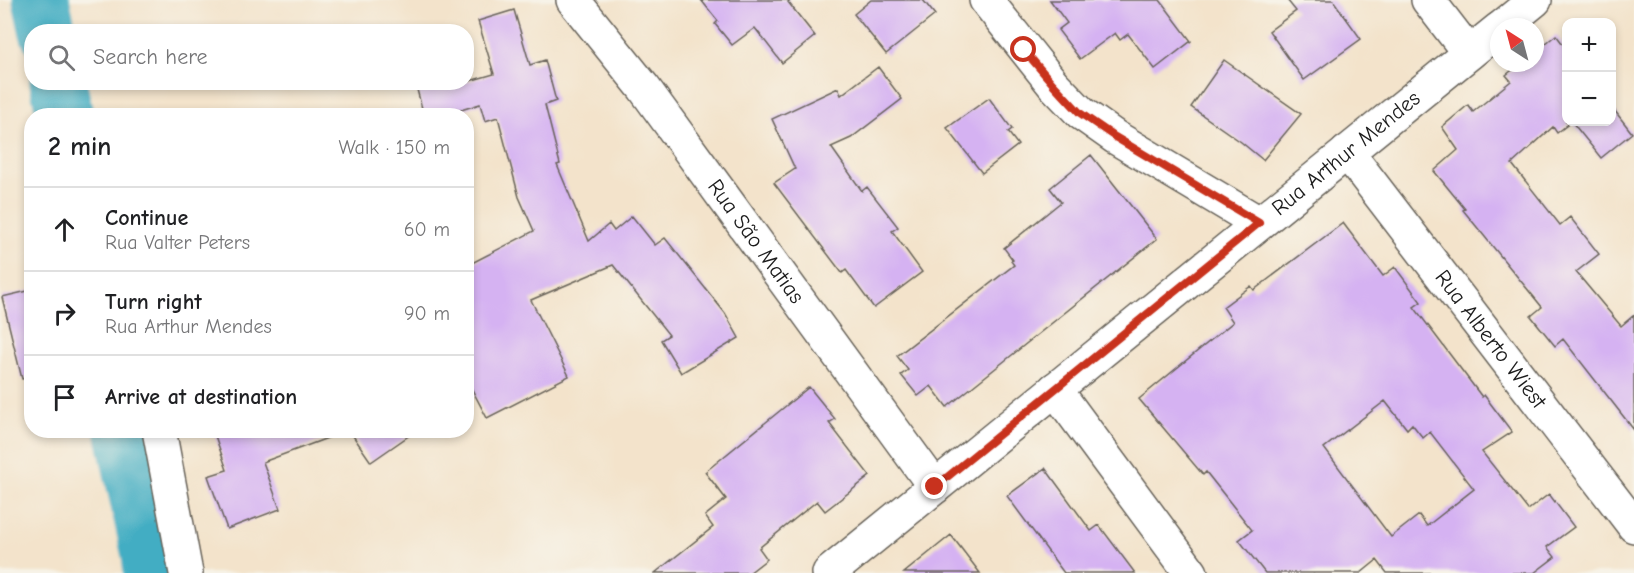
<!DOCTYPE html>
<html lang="en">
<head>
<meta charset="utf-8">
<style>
  body { margin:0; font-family:"Comic Neue",sans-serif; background:#f6f6f6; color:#202124 }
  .controls { position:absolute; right:18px; top:18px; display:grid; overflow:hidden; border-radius:12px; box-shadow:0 3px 9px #0003 }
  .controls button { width:54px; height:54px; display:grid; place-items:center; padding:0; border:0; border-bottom:2px solid #e0e0e0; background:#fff; color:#202124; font:30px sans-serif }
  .compass { position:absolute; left:1490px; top:18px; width:54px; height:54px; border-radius:50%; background:#fff; box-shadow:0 3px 9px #0003; rotate:324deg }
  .stop { position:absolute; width:18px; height:18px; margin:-14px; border:4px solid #c8321e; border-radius:50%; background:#fff }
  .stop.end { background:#c8321e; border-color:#fff; box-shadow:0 2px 6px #0008 }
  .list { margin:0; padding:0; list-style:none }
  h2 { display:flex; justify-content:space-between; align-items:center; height:78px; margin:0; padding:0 24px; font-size:26px }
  h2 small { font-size:20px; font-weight:400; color:#757577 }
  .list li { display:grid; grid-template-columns:39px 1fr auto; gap:18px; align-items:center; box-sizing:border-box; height:84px; padding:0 24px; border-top:2px solid #e0e0e0 }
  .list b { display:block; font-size:22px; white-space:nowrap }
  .list p { margin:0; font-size:20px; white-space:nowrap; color:#757577 }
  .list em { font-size:20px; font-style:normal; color:#757577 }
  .icon { flex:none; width:33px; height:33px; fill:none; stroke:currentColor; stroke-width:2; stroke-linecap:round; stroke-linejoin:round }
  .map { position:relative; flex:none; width:1634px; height:573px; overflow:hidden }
  .search { position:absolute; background:#fff; box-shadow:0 3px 9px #0003; left:24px; top:24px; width:450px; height:66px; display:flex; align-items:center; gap:15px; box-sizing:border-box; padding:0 21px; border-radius:24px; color:#757577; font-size:22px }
  .panel { position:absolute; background:#fff; box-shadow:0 3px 9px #0003; left:24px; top:108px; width:450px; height:330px; border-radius:24px }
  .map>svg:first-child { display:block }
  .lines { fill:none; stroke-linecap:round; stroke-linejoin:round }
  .river { stroke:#43adc3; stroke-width:57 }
  .building { fill:#d5b2f2; fill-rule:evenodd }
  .street-casing { stroke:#676259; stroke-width:36 }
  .street { stroke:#fff; stroke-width:33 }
  .route { stroke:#c8321e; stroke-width:8 }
  .labels { text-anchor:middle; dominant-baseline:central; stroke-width:4.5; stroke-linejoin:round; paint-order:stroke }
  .street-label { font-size:22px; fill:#1c1c1c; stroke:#f7f3e8 }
</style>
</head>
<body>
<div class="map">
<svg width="1634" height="573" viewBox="0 0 1634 573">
  <rect width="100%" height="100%" fill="#f7f3e8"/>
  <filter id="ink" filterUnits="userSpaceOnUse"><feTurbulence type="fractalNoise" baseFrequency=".0167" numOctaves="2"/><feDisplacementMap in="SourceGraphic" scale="12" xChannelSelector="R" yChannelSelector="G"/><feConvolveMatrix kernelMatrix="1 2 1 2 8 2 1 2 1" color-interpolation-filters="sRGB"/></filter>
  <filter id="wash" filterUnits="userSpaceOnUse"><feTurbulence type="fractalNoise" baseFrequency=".008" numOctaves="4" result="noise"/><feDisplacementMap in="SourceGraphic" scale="24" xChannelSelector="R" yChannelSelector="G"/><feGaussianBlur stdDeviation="1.35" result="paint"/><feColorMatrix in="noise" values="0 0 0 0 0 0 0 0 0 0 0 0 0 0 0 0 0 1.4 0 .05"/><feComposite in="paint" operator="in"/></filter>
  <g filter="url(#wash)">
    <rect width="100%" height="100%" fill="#f3e3cb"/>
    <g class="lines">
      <!-- river -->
      <path class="river" d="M41,0L48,32
        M58,82L65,116
        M123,430L150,554L152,573"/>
    </g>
    <g id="blocks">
      <!-- building -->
      <path class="building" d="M701,0H790L788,2L815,36L782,63L755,28L732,45L715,24L718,21Z
        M871,0H923L935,15L886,54L854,14Z
        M1050,0H1160L1191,41L1155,69L1128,34L1120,40L1115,33L1080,59L1058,30L1067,23Z
        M1287,0H1333L1361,39L1304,80L1269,31L1296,11Z
        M514,10L530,65L545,60L556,101L545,105L560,164L557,165L589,241L609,224L614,231L632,216L655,245L665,238L725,313L739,338L681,373L661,340L669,335L613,265L531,300L569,376L487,418L466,378V266L534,231L519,197L498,117L485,121L480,104L442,116H424L415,82H466L494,74L478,21Z
        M1556,35L1566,48V122H1571L1557,133L1553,127L1512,164L1560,225L1570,217L1599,254L1576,272L1621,326L1634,315V430L1563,339L1555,346L1531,316L1542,307L1463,210L1465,209L1434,171L1458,150L1442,127L1468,105L1473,112L1511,81L1506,75L1521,63H1535V52Z
        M1224,60L1301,114L1263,160L1241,142L1191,107Z
        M878,67L902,99L851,138L831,147L862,191L867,187L898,227L892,231L922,272L874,308L846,270L842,273L774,183L795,169L772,119L838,88L841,95Z
        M989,98L1012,129L1008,132L1018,145L982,173L947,128Z
        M1611,106L1632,133L1601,158L1572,122H1611Z
        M1091,155L1157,239L947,407L931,386L918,396L901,375L908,370L897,356L1014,265L1011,261L1013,260L1004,248L1061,202L1050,188Z
        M1343,223L1383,276L1395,267L1421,302L1414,307L1482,397L1484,395L1512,432L1482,452L1528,510L1549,494L1574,527L1547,547L1555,557L1534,573H1387L1377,560L1361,573H1265L1239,540L1252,530L1206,472L1203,475L1139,399L1233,322L1223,307L1251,286L1254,290ZM1385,401L1407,429L1412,424L1423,438L1430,432L1474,489L1427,526L1419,515L1391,537L1324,448Z
        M32,290V378L22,379L2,297Z
        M809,387L835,419L829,423L870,476L825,511L817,501L759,548L767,559L749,573H655L713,527L705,516L726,499L705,472Z
        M213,430H340L341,433L263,462L280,509L227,529L208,476L227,470Z
        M349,430H417L371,462Z
        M1045,468L1091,531L1099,525L1135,573H1064L1007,496Z
        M951,535L980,573H904Z"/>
    </g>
  </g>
  <g filter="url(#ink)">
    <use href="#blocks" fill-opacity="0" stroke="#676259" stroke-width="1.5"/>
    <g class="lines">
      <!-- street casing -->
      <g class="street-casing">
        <g id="street">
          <path id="s1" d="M573,0L644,88L935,487"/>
          <path d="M986,0L1053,84L1081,113L1115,137L1259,223"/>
          <path d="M1428,0L1469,53"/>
          <path d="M1502,27L1535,0"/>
          <path id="s2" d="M1347,152L1634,526"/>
          <path d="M1055,389L1191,573"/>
          <path d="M159,430L186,573"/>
          <path id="s3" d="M829,573L1499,29"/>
        </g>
      </g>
      <!-- street -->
      <use href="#street" class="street"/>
    </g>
  </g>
  <g class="lines" filter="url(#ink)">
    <!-- route -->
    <path class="route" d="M935,487L1259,223L1115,137L1080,113L1053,84L1024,50"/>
  </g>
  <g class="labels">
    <!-- street labels -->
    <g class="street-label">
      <text stroke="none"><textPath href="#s3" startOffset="666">Rua Arthur Mendes</textPath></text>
      <text stroke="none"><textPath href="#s1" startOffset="303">Rua São Matias</textPath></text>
      <text stroke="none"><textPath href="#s2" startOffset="236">Rua Alberto Wiest</textPath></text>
    </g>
  </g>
</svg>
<div class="controls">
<button>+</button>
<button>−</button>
</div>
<svg class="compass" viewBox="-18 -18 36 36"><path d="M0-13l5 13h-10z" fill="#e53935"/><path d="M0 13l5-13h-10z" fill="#757577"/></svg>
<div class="stop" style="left:1024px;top:50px"></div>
<div class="stop end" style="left:935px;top:487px"></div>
<div class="search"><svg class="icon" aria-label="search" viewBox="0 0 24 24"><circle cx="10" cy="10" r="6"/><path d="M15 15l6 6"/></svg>Search here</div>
<section class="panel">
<h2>2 min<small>Walk · 150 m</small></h2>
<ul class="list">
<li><svg class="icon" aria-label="ahead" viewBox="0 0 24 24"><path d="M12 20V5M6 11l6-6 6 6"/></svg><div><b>Continue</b><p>Rua Valter Peters</p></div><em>60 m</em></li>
<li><svg class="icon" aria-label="right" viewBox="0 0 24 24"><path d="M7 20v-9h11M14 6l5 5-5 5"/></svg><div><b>Turn right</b><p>Rua Arthur Mendes</p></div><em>90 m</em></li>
<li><svg class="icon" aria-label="arrive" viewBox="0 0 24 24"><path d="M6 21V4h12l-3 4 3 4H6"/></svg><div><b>Arrive at destination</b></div></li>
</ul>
</section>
</div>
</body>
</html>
